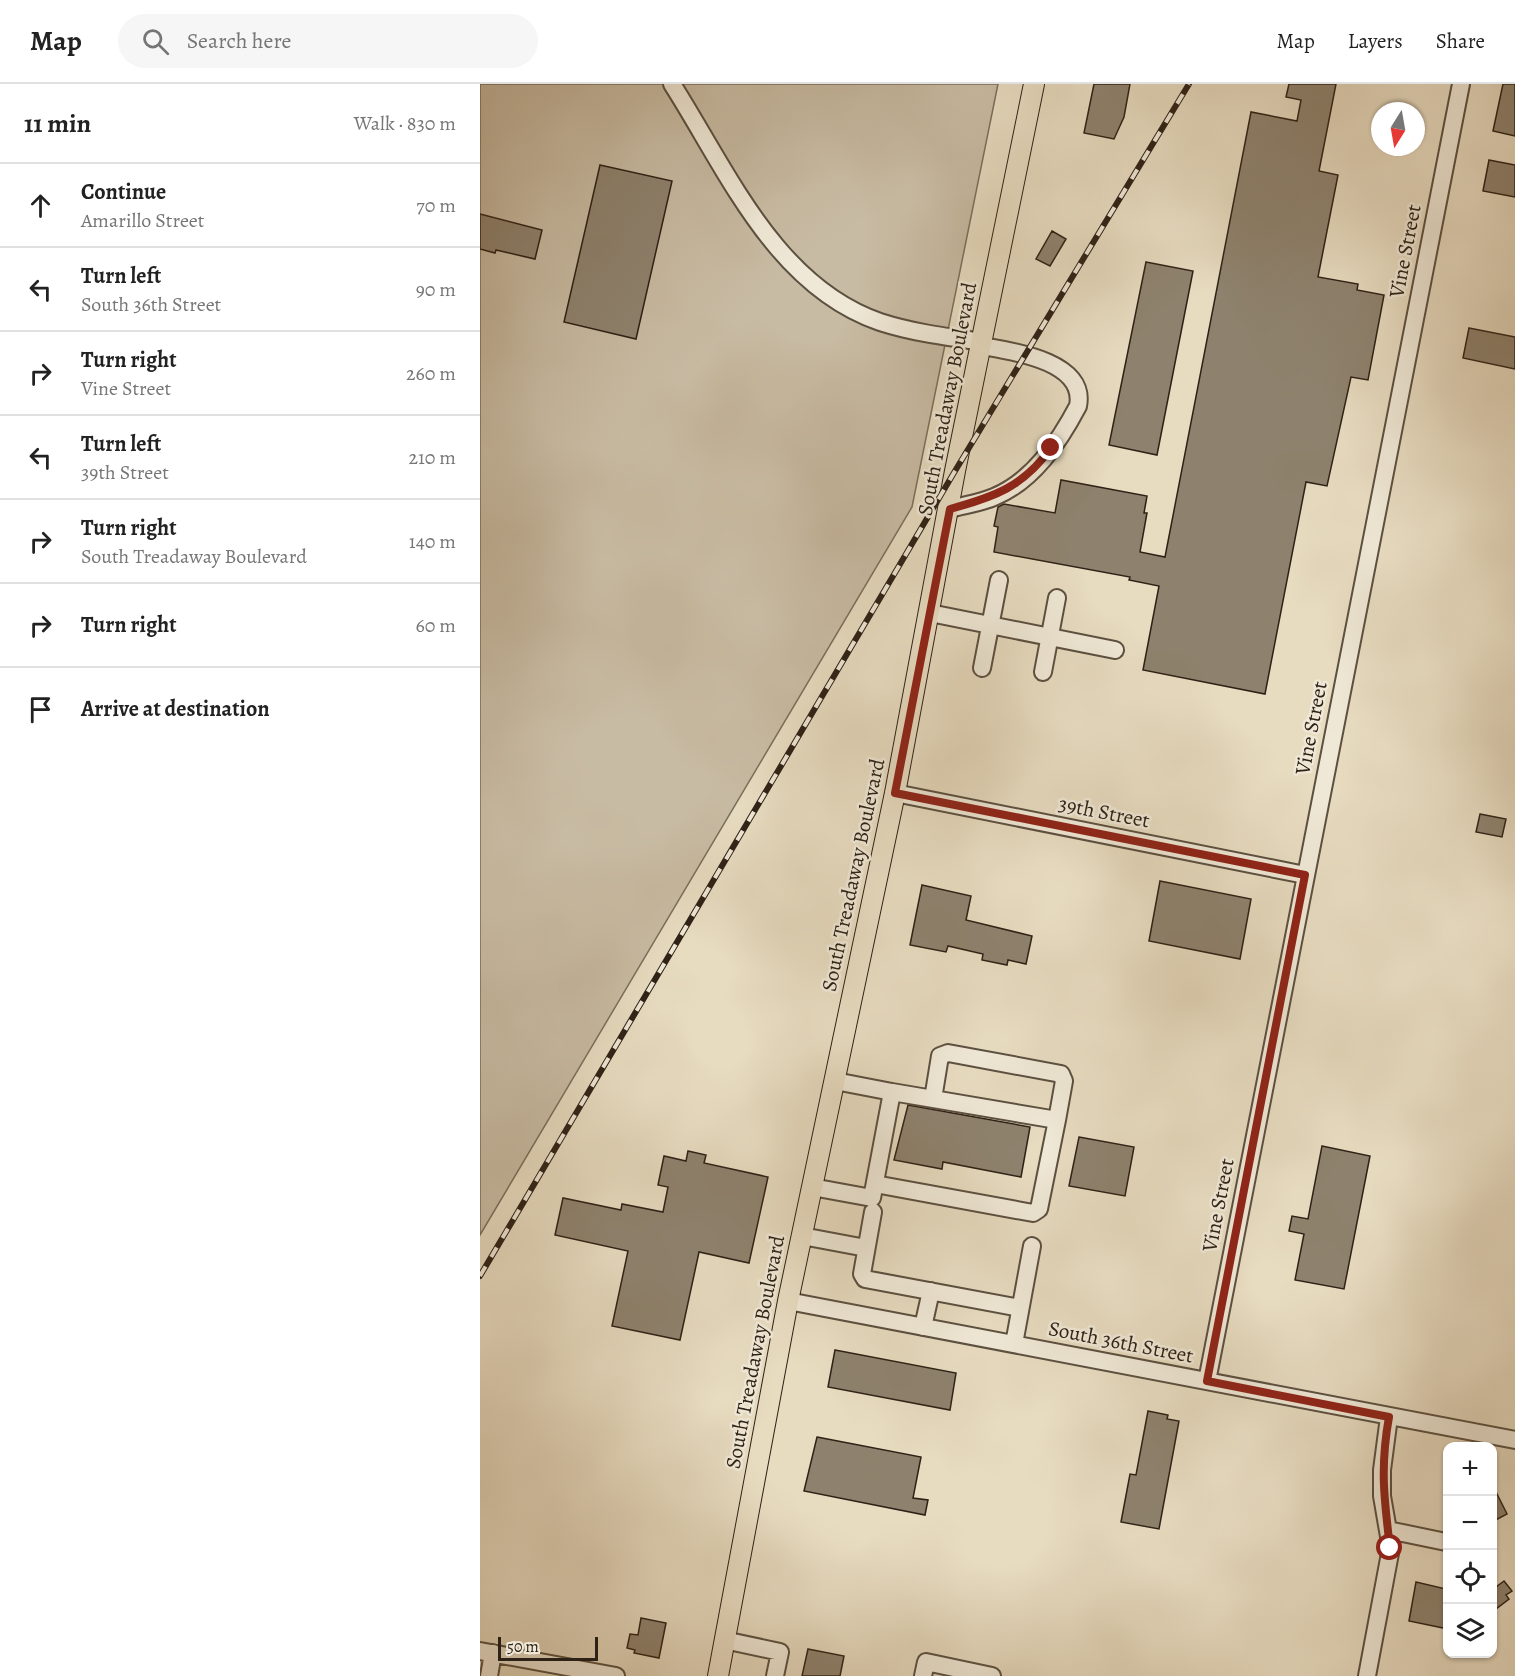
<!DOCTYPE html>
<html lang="en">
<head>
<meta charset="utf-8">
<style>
  body { margin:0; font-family:Alegreya,serif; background:#f6f6f6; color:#222 }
  .controls { position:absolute; right:18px; bottom:18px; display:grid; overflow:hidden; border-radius:12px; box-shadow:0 2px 4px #0004 }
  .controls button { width:54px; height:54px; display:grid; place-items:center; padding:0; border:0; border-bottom:2px solid #e0e0e0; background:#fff; color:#222; font:30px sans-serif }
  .compass { position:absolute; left:891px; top:18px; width:54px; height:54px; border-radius:50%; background:#fff; box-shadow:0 2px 4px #0004; rotate:191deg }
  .scale { position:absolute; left:18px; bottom:15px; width:100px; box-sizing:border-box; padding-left:6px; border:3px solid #2e2116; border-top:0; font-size:16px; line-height:21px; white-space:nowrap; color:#2e2116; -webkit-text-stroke:4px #efe8d6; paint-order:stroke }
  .stop { position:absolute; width:18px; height:18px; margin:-14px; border:4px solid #8f2418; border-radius:50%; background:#fff }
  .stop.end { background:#8f2418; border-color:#fff; box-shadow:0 2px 6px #0008 }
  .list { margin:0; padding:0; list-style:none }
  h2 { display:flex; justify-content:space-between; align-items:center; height:78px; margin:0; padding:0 24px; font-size:26px }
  h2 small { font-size:20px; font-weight:400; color:#767676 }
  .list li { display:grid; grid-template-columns:39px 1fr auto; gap:18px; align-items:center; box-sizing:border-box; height:84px; padding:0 24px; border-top:2px solid #e0e0e0 }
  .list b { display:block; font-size:22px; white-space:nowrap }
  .list p { margin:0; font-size:20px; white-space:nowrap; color:#767676 }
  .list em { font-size:20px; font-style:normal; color:#767676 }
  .icon { flex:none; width:33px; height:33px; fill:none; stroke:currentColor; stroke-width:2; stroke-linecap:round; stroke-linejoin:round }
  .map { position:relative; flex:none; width:1035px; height:1592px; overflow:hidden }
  header { display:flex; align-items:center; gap:36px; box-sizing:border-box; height:84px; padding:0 30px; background:#fff; border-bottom:2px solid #e0e0e0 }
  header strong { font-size:28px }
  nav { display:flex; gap:33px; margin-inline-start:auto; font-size:21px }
  .search { width:420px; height:54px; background:#f6f6f6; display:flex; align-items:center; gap:15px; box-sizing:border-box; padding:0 21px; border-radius:33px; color:#767676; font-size:22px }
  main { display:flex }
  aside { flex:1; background:#fff }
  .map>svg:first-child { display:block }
  .green { fill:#c8bba3; stroke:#7b6e5c; stroke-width:1.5 }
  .building { fill:#8e826e; stroke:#2e2116; stroke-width:1.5 }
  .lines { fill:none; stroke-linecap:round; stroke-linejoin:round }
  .minor-casing { stroke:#5c5040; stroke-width:20 }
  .major-casing { stroke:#2e2116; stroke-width:22 }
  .minor { stroke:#efe8d6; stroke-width:16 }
  .major { stroke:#e7dbc0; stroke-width:20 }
  .rail-casing { stroke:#2e2116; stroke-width:6 }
  .rail { stroke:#efe8d6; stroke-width:4; stroke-dasharray:11; stroke-linecap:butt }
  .route { stroke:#8f2418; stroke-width:8 }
  .labels { text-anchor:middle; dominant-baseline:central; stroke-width:5; stroke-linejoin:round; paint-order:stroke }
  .street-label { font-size:21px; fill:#2e2116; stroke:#efe8d6 }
</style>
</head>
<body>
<header>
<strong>Map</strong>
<div class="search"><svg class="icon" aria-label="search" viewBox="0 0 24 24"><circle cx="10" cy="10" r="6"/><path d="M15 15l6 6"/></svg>Search here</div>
<nav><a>Map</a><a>Layers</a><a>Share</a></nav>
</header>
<main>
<aside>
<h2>11 min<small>Walk · 830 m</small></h2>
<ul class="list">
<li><svg class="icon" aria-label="ahead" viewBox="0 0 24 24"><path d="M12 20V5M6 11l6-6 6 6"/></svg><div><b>Continue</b><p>Amarillo Street</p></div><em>70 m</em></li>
<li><svg class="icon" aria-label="left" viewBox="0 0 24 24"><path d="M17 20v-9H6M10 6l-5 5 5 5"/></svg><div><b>Turn left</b><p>South 36th Street</p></div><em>90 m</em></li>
<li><svg class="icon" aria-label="right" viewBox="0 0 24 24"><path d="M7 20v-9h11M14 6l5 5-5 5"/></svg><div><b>Turn right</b><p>Vine Street</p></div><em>260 m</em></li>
<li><svg class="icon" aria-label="left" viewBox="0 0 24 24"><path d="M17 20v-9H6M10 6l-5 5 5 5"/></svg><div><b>Turn left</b><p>39th Street</p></div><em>210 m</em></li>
<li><svg class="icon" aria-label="right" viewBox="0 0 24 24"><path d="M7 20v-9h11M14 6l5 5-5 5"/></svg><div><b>Turn right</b><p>South Treadaway Boulevard</p></div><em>140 m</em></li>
<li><svg class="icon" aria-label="right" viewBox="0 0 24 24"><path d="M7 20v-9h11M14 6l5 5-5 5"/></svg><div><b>Turn right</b></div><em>60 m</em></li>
<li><svg class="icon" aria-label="arrive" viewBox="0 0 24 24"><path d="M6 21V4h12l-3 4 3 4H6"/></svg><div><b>Arrive at destination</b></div></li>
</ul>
</aside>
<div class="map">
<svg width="1035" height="1592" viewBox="0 0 1035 1592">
  <rect width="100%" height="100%" fill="#e7dbc0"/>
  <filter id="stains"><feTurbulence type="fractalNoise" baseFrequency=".00333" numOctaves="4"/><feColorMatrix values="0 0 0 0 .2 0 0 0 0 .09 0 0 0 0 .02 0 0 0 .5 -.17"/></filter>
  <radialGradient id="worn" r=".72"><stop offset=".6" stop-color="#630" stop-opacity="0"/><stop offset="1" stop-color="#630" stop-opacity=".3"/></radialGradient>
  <!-- green -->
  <path class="green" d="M0,0H518L432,423L0,1151Z"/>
  <!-- building -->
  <path class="building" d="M614,0H650L644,33L634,55L604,49Z
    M809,0H856L839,87L858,91L838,193L878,200L877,206L904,211L888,296L871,293L847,402L826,398L785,610L663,586L679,502L649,496L650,493L514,468L518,443L514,442L518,423L524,420L575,429L581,396L667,412L664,429H667L660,468L685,473L771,28L817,37L821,16L806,13Z
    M1023,0H1035V52L1013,47Z
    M1009,76L1035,81V113L1003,107Z
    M120,81L192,97L156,255L84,238Z
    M0,130L62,146L55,175L16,166L15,169L0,165Z
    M572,147L586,155L570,182L556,175Z
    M666,178L713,187L677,371L629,361Z
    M989,244L1035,253V285L983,274Z
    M1000,730L1026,735L1022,753L996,748Z
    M680,797L771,815L760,875L669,857Z
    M442,801L491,812L486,836L552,852L546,880L528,876L527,881L502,876L503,870L468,862L466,868L430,861Z
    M428,1021L550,1043L541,1093L463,1078L462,1085L414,1076Z
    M599,1053L654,1063L645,1112L589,1102Z
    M842,1062L890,1072L864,1205L815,1196L824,1150L809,1147L812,1132L828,1135Z
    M208,1067L226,1071L224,1079L288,1093L269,1179L219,1168L200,1256L132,1242L148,1167L75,1151L83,1114L141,1126L142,1120L183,1128L188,1103L178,1101L184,1072L206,1077Z
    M355,1266L476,1289L470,1326L348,1303Z
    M668,1327L688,1331L687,1335L699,1337L679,1445L641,1438L650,1390L656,1391Z
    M337,1353L441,1373L433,1414L448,1416L445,1431L324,1407Z
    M1012,1400L1027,1430L1012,1438Z
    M1024,1497L1032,1507L1026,1511L1029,1515L1012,1528V1506Z
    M936,1498L966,1505L968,1545L929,1537Z
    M161,1534L186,1539L179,1574L154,1569L155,1566L147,1564L150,1550L158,1551Z
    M328,1565L364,1572L360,1592H322Z"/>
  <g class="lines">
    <!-- minor casing -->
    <g class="minor-casing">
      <path id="minor" d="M192,0C247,86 295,202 400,238C434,249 468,253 503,258
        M470,425C484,421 500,419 514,413C553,397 579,358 598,322C607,277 531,267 502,262
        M450,529L635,566
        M502,584L519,496
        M563,588L577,514
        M415,709L825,791
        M453,1015L460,972L468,969L581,990L584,997L577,1036
        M395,1100L553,1129L559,1125L577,1036L412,1008
        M332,1103L392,1114L412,1008L355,997
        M393,1128L382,1190L385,1195L540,1224
        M322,1152L386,1164
        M308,1217L1035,1356
        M443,1243L451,1207
        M534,1260L552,1162
        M727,1297L981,0
        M908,1446L966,1458
        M244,1556L300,1568L295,1592
        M0,1567L136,1592
        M9,1592L13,1569
        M443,1592L446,1578L512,1592
        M887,1592L911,1464L902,1412V1386L909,1333"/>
    </g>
    <!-- major casing -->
    <g class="major-casing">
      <path id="major" d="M238,1592L308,1217L415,709L475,387L554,0"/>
    </g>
    <!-- minor -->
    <use href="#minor" class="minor"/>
    <!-- major -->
    <use href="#major" class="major"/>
    <!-- rail casing -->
    <g class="rail-casing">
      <path id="rail" d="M0,1192L475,387L709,0"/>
    </g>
    <!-- rail -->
    <use href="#rail" class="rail"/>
  </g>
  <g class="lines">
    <!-- route -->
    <path class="route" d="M571,364C543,403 514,413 470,425L415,709L825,791L727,1297L909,1333C900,1383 904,1414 910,1464"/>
  </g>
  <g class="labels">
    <!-- street labels -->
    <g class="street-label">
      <text transform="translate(925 167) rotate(-79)">Vine Street</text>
      <text transform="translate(467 315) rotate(-79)">South Treadaway Boulevard</text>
      <text transform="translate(831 644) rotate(-79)">Vine Street</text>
      <text transform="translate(624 728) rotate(11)">39th Street</text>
      <text transform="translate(373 791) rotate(-78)">South Treadaway Boulevard</text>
      <text transform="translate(738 1121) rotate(-79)">Vine Street</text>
      <text transform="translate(641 1258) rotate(11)">South 36th Street</text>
      <text transform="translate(275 1268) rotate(-79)">South Treadaway Boulevard</text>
    </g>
  </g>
  <rect width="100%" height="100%" filter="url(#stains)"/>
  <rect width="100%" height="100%" fill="url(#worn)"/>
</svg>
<div class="controls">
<button>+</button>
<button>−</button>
<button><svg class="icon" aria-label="locate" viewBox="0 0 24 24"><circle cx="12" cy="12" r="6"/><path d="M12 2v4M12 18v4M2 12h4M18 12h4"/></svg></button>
<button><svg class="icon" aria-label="layers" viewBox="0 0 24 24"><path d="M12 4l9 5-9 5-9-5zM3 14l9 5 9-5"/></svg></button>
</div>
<svg class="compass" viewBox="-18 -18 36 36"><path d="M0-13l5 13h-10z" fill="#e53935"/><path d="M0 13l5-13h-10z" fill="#767676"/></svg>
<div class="scale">50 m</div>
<div class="stop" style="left:910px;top:1464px"></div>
<div class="stop end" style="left:571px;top:364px"></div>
</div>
</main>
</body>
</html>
